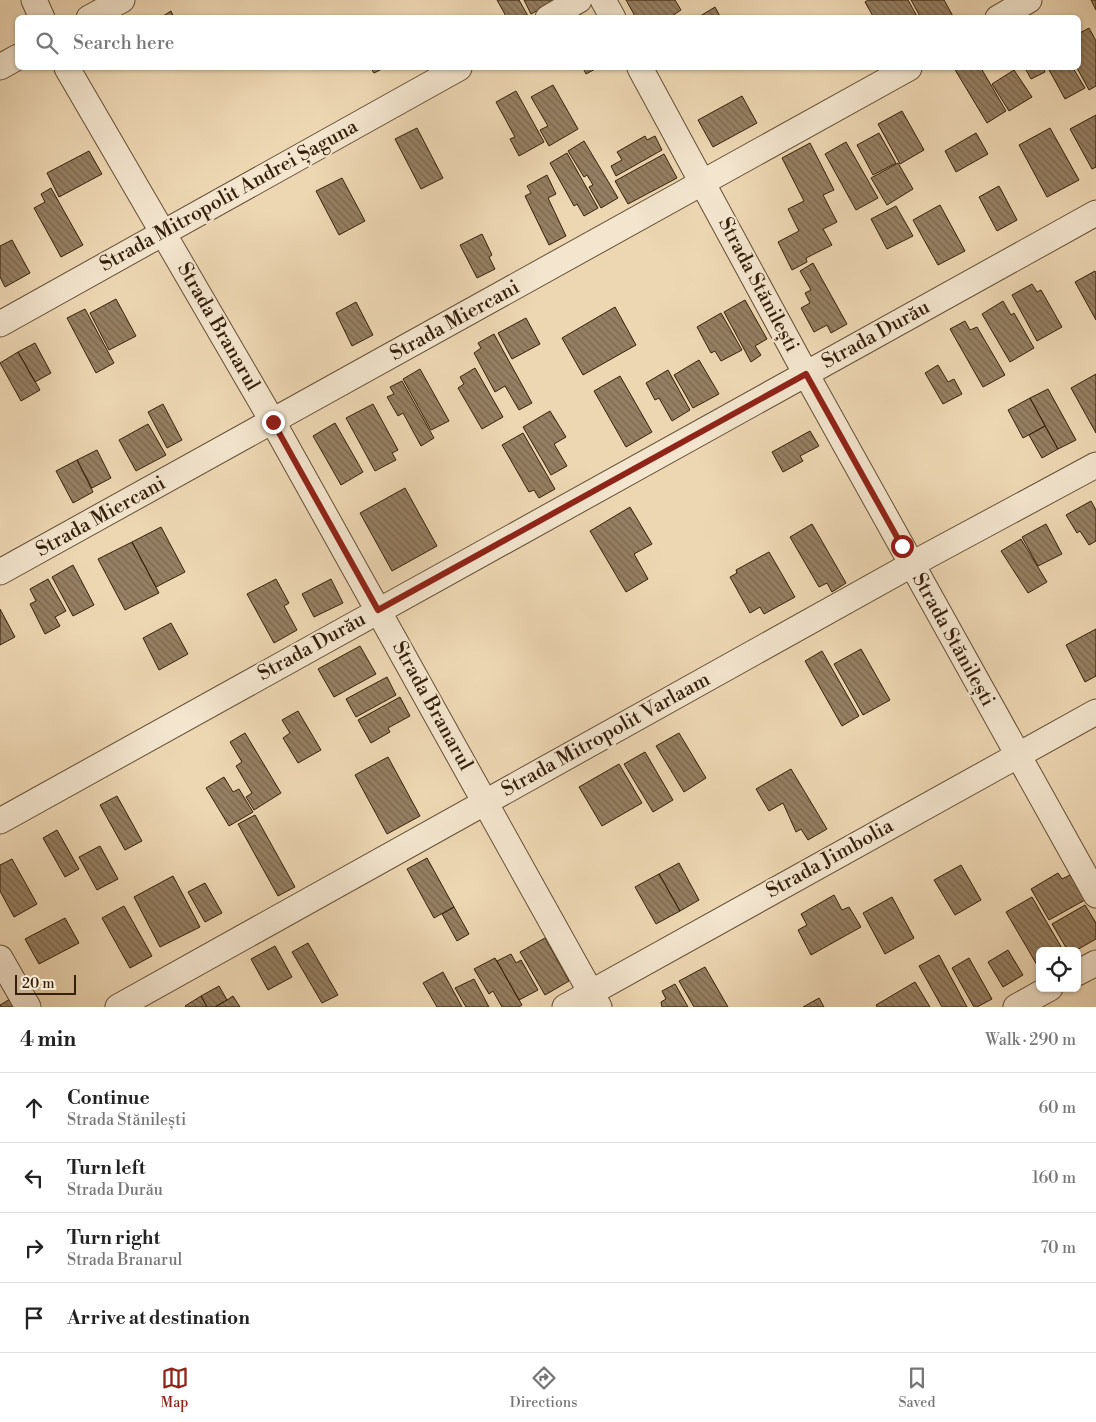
<!DOCTYPE html>
<html lang="en">
<head>
<meta charset="utf-8">
<style>
  body { margin:0; font-family:"Libre Bodoni",serif; background:#f6f6f6; color:#222 }
  .controls { position:absolute; right:15px; bottom:15px; display:grid; overflow:hidden; border-radius:8px; box-shadow:0 1px 4px #0004 }
  .controls button { width:45px; height:45px; display:grid; place-items:center; padding:0; border:0; border-bottom:1px solid #e0e0e0; background:#fff; color:#222; font:25px sans-serif }
  .scale { position:absolute; left:15px; bottom:12px; width:61px; box-sizing:border-box; padding-left:5px; border:2px solid #36200a; border-top:0; font-size:14px; line-height:18px; white-space:nowrap; color:#36200a; -webkit-text-stroke:4px #f3e5ce; paint-order:stroke }
  .stop { position:absolute; width:15px; height:15px; margin:-11px; border:4px solid #8f2418; border-radius:50%; background:#fff }
  .stop.end { background:#8f2418; border-color:#fff; box-shadow:0 1px 5px #0008 }
  .list { margin:0; padding:0; list-style:none }
  h2 { display:flex; justify-content:space-between; align-items:center; height:65px; margin:0; padding:0 20px; font-size:21px }
  h2 small { font-size:16px; font-weight:400; color:#767676 }
  .list li { display:grid; grid-template-columns:32px 1fr auto; gap:15px; align-items:center; box-sizing:border-box; height:70px; padding:0 20px; border-top:1px solid #e0e0e0 }
  .list b { display:block; font-size:19px; white-space:nowrap }
  .list p { margin:0; font-size:16px; white-space:nowrap; color:#767676 }
  .list em { font-size:16px; font-style:normal; color:#767676 }
  .icon { flex:none; width:28px; height:28px; fill:none; stroke:currentColor; stroke-width:2; stroke-linecap:round; stroke-linejoin:round }
  .map { position:relative; flex:none; width:1096px; height:1007px; overflow:hidden }
  .search { position:absolute; background:#fff; box-shadow:0 1px 4px #0004; left:15px; right:15px; top:15px; height:55px; display:flex; align-items:center; gap:12px; box-sizing:border-box; padding:0 18px; border-radius:8px; color:#767676; font-size:19px }
  .sheet { height:345px; background:#fff }
  nav { display:flex; justify-content:space-around; align-items:center; box-sizing:border-box; height:70px; border-top:1px solid #e0e0e0; background:#fff; font-size:14px; color:#767676 }
  nav a { display:grid; justify-items:center; gap:2px }
  nav .on { color:#8f2418 }
  .map>svg:first-child { display:block }
  .building { fill:url(#building-back-hatch); stroke:#36200a }
  .lines { fill:none; stroke-linecap:round; stroke-linejoin:round }
  .minor-casing { stroke:#644e34; stroke-width:27 }
  .minor { stroke:#f3e5ce; stroke-width:25 }
  .route { stroke:#8f2418; stroke-width:6 }
  .labels { text-anchor:middle; dominant-baseline:central; stroke-width:4.5; stroke-linejoin:round; paint-order:stroke }
  .street-label { font-size:20px; fill:#36200a; stroke:#f3e5ce }
</style>
</head>
<body>
<div class="map">
<svg width="1096" height="1007" viewBox="0 0 1096 1007">
  <defs>
    <pattern id="building-back-hatch" width="6" height="6" patternUnits="userSpaceOnUse" patternTransform="scale(1.25)"><rect width="6" height="6" fill="#957f62"/><path d="M-1 5l2 2M0 0l6 6M5-1l2 2" fill="none" stroke="#7a684f"/></pattern>
  </defs>
  <rect width="100%" height="100%" fill="#edd7b3"/>
  <filter id="stains"><feTurbulence type="fractalNoise" baseFrequency=".004" numOctaves="4"/><feColorMatrix values="0 0 0 0 .2 0 0 0 0 .09 0 0 0 0 .02 0 0 0 .5 -.17"/></filter>
  <radialGradient id="worn" r=".72"><stop offset=".6" stop-color="#630" stop-opacity="0"/><stop offset="1" stop-color="#630" stop-opacity=".3"/></radialGradient>
  <!-- building -->
  <path class="building" d="M497,0H519L528,16L507,18Z
    M524,0H557L531,14Z
    M626,0H675L681,10L669,18H636Z
    M868,0H908L918,18H874L865,2Z
    M911,0H944L954,18H921Z
    M1091,0H1096V10Z
    M715,7L721,18H697Z
    M171,11L174,18H160Z
    M1089,28L1096,41V86L1089,90L1077,68H1078V34Z
    M371,68H384L374,73Z
    M583,68H597L586,74Z
    M954,68H981L1006,111L987,123Z
    M1025,68H1043L1045,72L1031,79Z
    M1048,68H1073L1085,88L1065,99Z
    M1014,70L1032,97L1009,111L992,84Z
    M553,85L578,129L549,146L540,130L548,126L531,97Z
    M516,91L544,142L519,156L510,139L515,137L496,102Z
    M742,96L757,123L713,147L698,120Z
    M902,111L924,150L900,164L878,124Z
    M1096,115V167L1092,169L1070,129Z
    M417,128L443,178L421,189L395,139Z
    M1050,128L1079,180L1047,197L1019,145Z
    M879,133L896,163L873,175L857,145Z
    M976,133L988,154L956,172L945,151Z
    M645,136L647,140L655,136L662,150L616,176L611,166L622,160L617,152Z
    M584,141L618,198L601,208L589,187L593,185L587,175L584,177L568,151Z
    M846,142L878,198L856,210L825,154Z
    M810,143L834,190L823,195L837,222L823,229L832,245L806,258L807,262L792,270L778,242L799,231L788,209L804,201L782,158Z
    M89,151L102,174L59,197L47,173Z
    M567,153L598,208L584,216L577,204L574,206L550,163Z
    M664,154L677,178L628,204L615,181Z
    M898,163L913,189L887,205L871,178Z
    M547,175L556,194L548,198L566,236L549,245L525,196L531,193L527,186Z
    M342,178L365,221L339,235L316,191Z
    M999,186L1017,220L997,231L979,197Z
    M51,188L83,245L61,257L34,208L45,202L41,194Z
    M940,205L965,251L938,265L913,220Z
    M896,206L913,236L887,249L871,219Z
    M482,234L492,255L489,257L495,269L477,278L460,245Z
    M12,240L30,273L5,287L0,277V246Z
    M813,263L847,324L831,333L827,325L814,332L801,308L810,303L805,293L811,290L800,271Z
    M1095,271L1096,273V320L1075,282Z
    M1032,284L1037,292L1041,290L1062,327L1037,341L1012,295Z
    M116,299L136,336L109,350L90,313Z
    M745,300L767,339L755,346L761,355L751,362L724,312Z
    M1003,301L1011,315L1014,313L1034,348L1010,362L982,314Z
    M356,302L373,335L352,346L336,313Z
    M615,307L636,345L583,375L562,338Z
    M85,309L114,363L96,373L67,318Z
    M721,313L742,350L721,361L715,351L711,353L697,327Z
    M526,318L540,344L512,359L498,333Z
    M965,321L970,330L977,327L1005,375L983,387L950,329Z
    M494,334L532,403L519,410L505,386L495,392L474,353L481,348L478,343Z
    M35,343L51,373L35,382L18,352Z
    M18,352L40,390L21,401L0,363Z
    M699,360L719,394L693,408L674,375Z
    M938,365L948,382L954,379L962,394L943,404L925,373Z
    M475,368L503,417L482,429L458,388L464,384L460,377Z
    M420,369L449,421L431,430L403,379Z
    M668,370L690,410L672,421L659,398L655,400L646,383Z
    M1096,374V433L1071,388Z
    M620,376L652,432L626,447L594,391Z
    M402,381L434,438L421,446L403,413L398,416L387,397L394,394L390,387Z
    M1048,389L1076,440L1058,449L1030,398Z
    M1030,398L1045,426L1023,438L1008,410Z
    M163,404L182,440L167,448L148,412Z
    M373,404L398,450L392,453L396,460L375,471L346,418Z
    M550,411L566,437L554,444L567,466L551,475L523,427Z
    M335,423L363,472L341,485L313,436Z
    M148,424L166,455L136,471L119,440Z
    M1045,426L1058,449L1042,458L1029,435Z
    M810,431L819,446L800,456L803,461L783,472L772,452Z
    M523,433L555,489L539,498L534,490L529,492L502,445Z
    M97,450L111,478L92,488L77,460Z
    M77,460L93,492L73,503L56,471Z
    M405,488L437,546L392,571L360,513Z
    M1091,501L1096,510V541L1089,545L1080,531L1077,533L1066,515Z
    M630,507L652,544L634,554L648,579L626,592L590,531Z
    M812,524L846,583L832,592L827,583L819,587L790,537Z
    M1046,524L1062,554L1038,566L1022,537Z
    M161,527L185,572L156,587L132,542Z
    M1021,539L1047,582L1028,593L1001,551Z
    M132,542L159,593L125,610L98,559Z
    M769,552L795,597L764,614L760,607L750,613L730,577L737,573L736,570Z
    M73,565L94,605L73,616L52,577Z
    M48,579L66,611L55,617L60,626L45,634L30,604L36,601L30,589Z
    M276,579L289,603L284,606L297,630L274,643L247,594Z
    M331,579L343,603L314,617L302,594Z
    M0,609L15,637L0,645Z
    M171,623L188,654L159,670L143,638Z
    M1096,629V676L1085,682L1066,645Z
    M360,646L376,674L334,697L318,669Z
    M861,649L890,700L863,715L834,664Z
    M822,651L859,716L842,726L805,661Z
    M387,677L396,695L356,717L346,699Z
    M400,697L410,716L388,728L390,732L371,743L358,720Z
    M298,711L321,750L298,763L283,738L290,733L282,720Z
    M245,733L281,793L254,810L246,797L252,793L236,766L242,762L230,742Z
    M679,733L706,778L684,792L656,746Z
    M645,752L673,800L653,812L624,764Z
    M388,757L420,816L387,834L355,775Z
    M619,764L642,803L602,826L579,787Z
    M791,769L827,829L808,840L801,829L796,832L783,803L769,811L756,789Z
    M224,777L233,792L239,789L253,812L229,826L206,788Z
    M117,796L142,841L125,850L100,805Z
    M255,815L295,887L278,896L238,824Z
    M57,830L79,869L65,877L43,838Z
    M100,846L118,879L97,890L79,857Z
    M427,858L454,907L434,918L407,869Z
    M12,859L37,904L14,917L0,891V865Z
    M679,863L699,900L680,911L659,874Z
    M961,865L981,900L955,915L934,880Z
    M1058,873L1062,879L1070,875L1085,900L1049,920L1031,889Z
    M659,874L680,911L656,924L635,887Z
    M173,876L200,927L160,947L134,897Z
    M205,883L222,913L205,922L188,892Z
    M834,895L842,910L849,907L861,927L811,955L798,930L807,925L801,914Z
    M892,897L914,938L885,954L863,913Z
    M1032,897L1063,950L1040,951V964L1037,965L1006,912Z
    M1085,905L1096,923V939L1075,951H1068L1052,924Z
    M124,906L152,956L130,968L102,918Z
    M454,907L469,934L457,941L442,914Z
    M65,918L79,943L39,964L25,939Z
    M545,938L569,981L545,995L520,952Z
    M308,943L338,995L322,1003L292,952Z
    M275,946L292,977L268,990L251,959Z
    M1008,950L1023,975L1003,987L988,962Z
    M511,954L516,963L521,960L538,990L519,1000L497,961Z
    M939,955L967,1007H942L919,966Z
    M495,958L522,1005L519,1007H502L493,991L489,994L474,969Z
    M969,958L992,999L977,1007H974L952,968Z
    M705,967L728,1007H694L679,981Z
    M443,972L462,1007H437L423,983Z
    M474,979L489,1007H466L455,988Z
    M915,982L930,1007H877L876,1005Z
    M675,984L688,1007H662L661,1002L666,999L662,991Z
    M219,986L227,1000L215,1007H207L201,996Z
    M201,996L207,1007H186L185,1006Z
    M233,996L240,1007H215L227,1000Z
    M12,998L16,1007H0V1005Z
    M819,998L824,1007H803Z"/>
  <g class="lines">
    <!-- minor casing -->
    <g class="minor-casing">
      <path id="minor" d="M34,0L42,18
        M603,0L613,18
        M89,18L122,0
        M548,18L579,0
        M998,18L1029,0
        M0,67L18,57
        M67,68L273,422L599,1007
        M640,68L806,374L1096,895
        M0,324L459,68
        M0,572L909,68
        M0,821L1096,213
        M0,958L28,1007
        M1077,973L1096,963
        M118,1007L927,556L1096,465
        M565,1007L1096,712
        M1016,1007L1050,988"/>
    </g>
    <!-- minor -->
    <use href="#minor" class="minor"/>
  </g>
  <g class="lines">
    <!-- route -->
    <path class="route" d="M273,422L378,610L806,374L902,546"/>
  </g>
  <g class="labels">
    <!-- street labels -->
    <g class="street-label">
      <text transform="translate(229 196) rotate(-29)">Strada Mitropolit Andrei Șaguna</text>
      <text transform="translate(758 285) rotate(62)">Strada Stănilești</text>
      <text transform="translate(455 321) rotate(-29)">Strada Miercani</text>
      <text transform="translate(218 327) rotate(60)">Strada Branarul</text>
      <text transform="translate(876 335) rotate(-29)">Strada Durău</text>
      <text transform="translate(101 517) rotate(-29)">Strada Miercani</text>
      <text transform="translate(953 640) rotate(61)">Strada Stănilești</text>
      <text transform="translate(312 647) rotate(-29)">Strada Durău</text>
      <text transform="translate(432 706) rotate(61)">Strada Branarul</text>
      <text transform="translate(606 735) rotate(-29)">Strada Mitropolit Varlaam</text>
      <text transform="translate(830 859) rotate(-29)">Strada Jimbolia</text>
    </g>
  </g>
  <rect width="100%" height="100%" filter="url(#stains)"/>
  <rect width="100%" height="100%" fill="url(#worn)"/>
</svg>
<div class="controls">
<button><svg class="icon" aria-label="locate" viewBox="0 0 24 24"><circle cx="12" cy="12" r="6"/><path d="M12 2v4M12 18v4M2 12h4M18 12h4"/></svg></button>
</div>
<div class="scale">20 m</div>
<div class="stop" style="left:902px;top:546px"></div>
<div class="stop end" style="left:273px;top:422px"></div>
<div class="search"><svg class="icon" aria-label="search" viewBox="0 0 24 24"><circle cx="10" cy="10" r="6"/><path d="M15 15l6 6"/></svg>Search here</div>
</div>
<section class="sheet">
<h2>4 min<small>Walk · 290 m</small></h2>
<ul class="list">
<li><svg class="icon" aria-label="ahead" viewBox="0 0 24 24"><path d="M12 20V5M6 11l6-6 6 6"/></svg><div><b>Continue</b><p>Strada Stănilești</p></div><em>60 m</em></li>
<li><svg class="icon" aria-label="left" viewBox="0 0 24 24"><path d="M17 20v-9H6M10 6l-5 5 5 5"/></svg><div><b>Turn left</b><p>Strada Durău</p></div><em>160 m</em></li>
<li><svg class="icon" aria-label="right" viewBox="0 0 24 24"><path d="M7 20v-9h11M14 6l5 5-5 5"/></svg><div><b>Turn right</b><p>Strada Branarul</p></div><em>70 m</em></li>
<li><svg class="icon" aria-label="arrive" viewBox="0 0 24 24"><path d="M6 21V4h12l-3 4 3 4H6"/></svg><div><b>Arrive at destination</b></div></li>
</ul>
</section>
<nav>
<a class="on"><svg class="icon" aria-label="map" viewBox="0 0 24 24"><path d="M3 6l6-2 6 2 6-2v14l-6 2-6-2-6 2zM9 4v14M15 6v14"/></svg>Map</a>
<a><svg class="icon" aria-label="directions" viewBox="0 0 24 24"><path d="M12 3l9 9-9 9-9-9zM9 14v-3h6M13 9l2 2-2 2"/></svg>Directions</a>
<a><svg class="icon" aria-label="saved" viewBox="0 0 24 24"><path d="M7 4h10v16l-5-4-5 4z"/></svg>Saved</a>
</nav>
</body>
</html>
